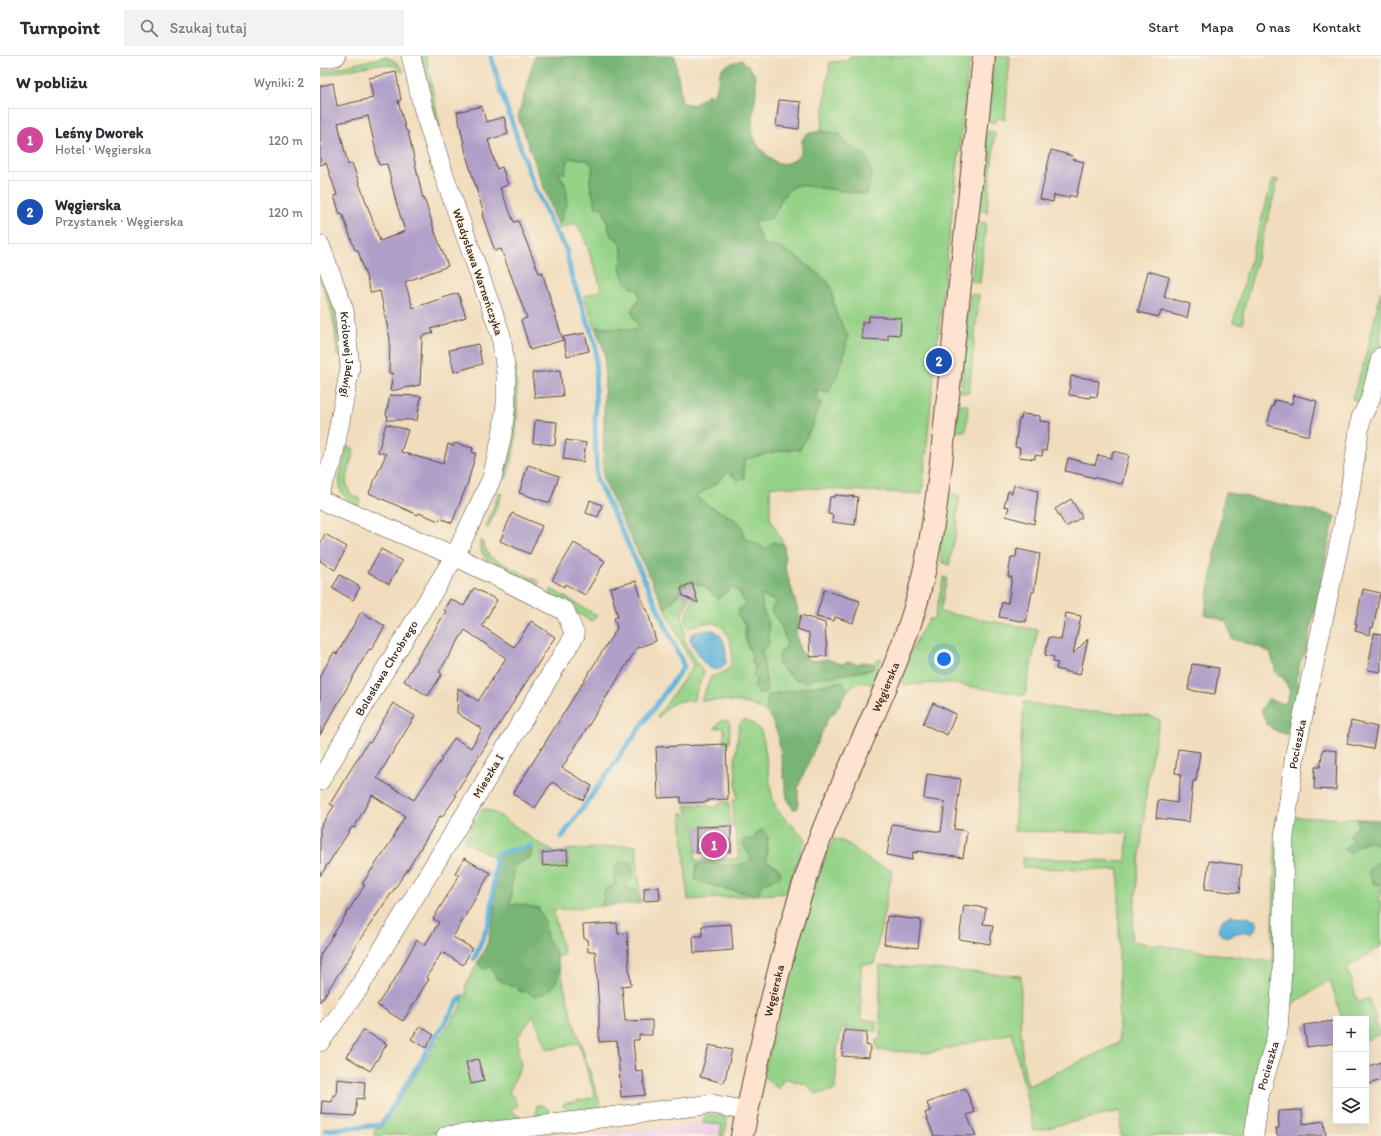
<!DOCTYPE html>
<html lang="pl">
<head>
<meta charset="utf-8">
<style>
  body { margin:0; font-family:Itim,sans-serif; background:#f2f2f3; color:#2b2b33 }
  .controls { position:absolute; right:12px; bottom:12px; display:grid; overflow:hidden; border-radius:0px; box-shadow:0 4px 16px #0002 }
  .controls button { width:36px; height:36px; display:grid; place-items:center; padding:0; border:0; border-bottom:1px solid #e1e1e2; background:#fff; color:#2b2b33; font:20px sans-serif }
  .you { position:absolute; left:624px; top:603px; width:14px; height:14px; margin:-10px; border:3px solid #fff; border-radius:50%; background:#1a73e8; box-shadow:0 0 0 6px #1a73e833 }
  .badge { display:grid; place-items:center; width:26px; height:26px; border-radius:50%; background:#1f6fb2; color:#fff; font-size:13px; font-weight:700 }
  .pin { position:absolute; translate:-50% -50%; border:2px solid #fff; box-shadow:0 1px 4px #0006 }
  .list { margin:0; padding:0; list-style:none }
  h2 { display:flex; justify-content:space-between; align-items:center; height:52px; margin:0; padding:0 16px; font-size:17px }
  h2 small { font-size:13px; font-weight:400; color:#7c7c81 }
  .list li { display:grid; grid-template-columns:26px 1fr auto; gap:12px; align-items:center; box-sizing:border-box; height:64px; margin:0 8px 8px; padding:0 8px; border:1px solid #e1e1e2; border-radius:0px }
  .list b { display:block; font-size:15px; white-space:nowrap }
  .list p { margin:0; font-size:13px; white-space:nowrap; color:#7c7c81 }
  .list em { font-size:13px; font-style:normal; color:#7c7c81 }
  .icon { flex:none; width:22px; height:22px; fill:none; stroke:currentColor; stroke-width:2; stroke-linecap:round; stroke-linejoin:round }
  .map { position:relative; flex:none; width:1061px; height:1080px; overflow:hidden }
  header { display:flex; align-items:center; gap:24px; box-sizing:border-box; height:56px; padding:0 20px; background:#fff; border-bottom:1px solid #e1e1e2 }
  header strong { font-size:19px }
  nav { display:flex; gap:22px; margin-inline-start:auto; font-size:14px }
  .search { width:280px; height:36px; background:#f2f2f3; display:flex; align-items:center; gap:10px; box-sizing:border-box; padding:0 14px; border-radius:0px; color:#7c7c81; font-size:15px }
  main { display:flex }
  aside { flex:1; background:#fff }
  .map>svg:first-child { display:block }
  .built { fill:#edd1e9 }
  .green { fill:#96d389; stroke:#687e54 }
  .forest { fill:#78b575; stroke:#5a704a }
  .water { fill:#5cb2d9; stroke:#4c6e7c }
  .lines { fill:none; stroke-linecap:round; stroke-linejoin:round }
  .stream { stroke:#5cb2d9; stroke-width:5 }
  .building { fill:#b09fc9; fill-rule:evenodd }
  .street-casing { stroke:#564536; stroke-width:20 }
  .secondary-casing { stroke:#564536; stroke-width:24 }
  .street { stroke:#fff; stroke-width:19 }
  .secondary { stroke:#fee3d1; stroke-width:22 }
  .labels { text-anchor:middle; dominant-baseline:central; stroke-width:3; stroke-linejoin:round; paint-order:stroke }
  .street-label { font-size:12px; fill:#3b2a1e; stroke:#fcf5e5 }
</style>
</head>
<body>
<header>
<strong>Turnpoint</strong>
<div class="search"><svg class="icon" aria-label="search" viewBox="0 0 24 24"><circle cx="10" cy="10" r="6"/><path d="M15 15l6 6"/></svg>Szukaj tutaj</div>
<nav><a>Start</a><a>Mapa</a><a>O nas</a><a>Kontakt</a></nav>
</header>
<main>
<aside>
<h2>W pobliżu<small>Wyniki: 2</small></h2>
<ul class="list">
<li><span class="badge" style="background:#d1479c">1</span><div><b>Leśny Dworek</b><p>Hotel · Węgierska</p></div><em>120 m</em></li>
<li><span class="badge" style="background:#1a4fb4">2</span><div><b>Węgierska</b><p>Przystanek · Węgierska</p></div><em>120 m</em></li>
</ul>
</aside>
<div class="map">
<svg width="1061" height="1080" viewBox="0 0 1061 1080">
  <rect width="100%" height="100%" fill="#fcf5e5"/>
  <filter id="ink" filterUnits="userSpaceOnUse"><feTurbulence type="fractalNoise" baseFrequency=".025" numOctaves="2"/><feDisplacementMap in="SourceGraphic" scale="8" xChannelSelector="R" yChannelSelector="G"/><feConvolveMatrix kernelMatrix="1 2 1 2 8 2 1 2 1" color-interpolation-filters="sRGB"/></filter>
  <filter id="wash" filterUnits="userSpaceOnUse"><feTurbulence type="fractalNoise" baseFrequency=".012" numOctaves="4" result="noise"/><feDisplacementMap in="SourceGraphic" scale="16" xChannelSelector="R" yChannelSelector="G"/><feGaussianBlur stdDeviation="0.9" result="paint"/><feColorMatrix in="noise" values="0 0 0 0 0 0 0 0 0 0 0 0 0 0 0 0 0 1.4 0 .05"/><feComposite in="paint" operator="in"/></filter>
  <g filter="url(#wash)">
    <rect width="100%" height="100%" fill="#f1ddbd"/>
    <!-- built -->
    <path class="built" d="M383,1067L402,1069L400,1080H258Z"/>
    <!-- green -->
    <path class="green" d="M101,0H106L120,72H117Z
      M529,0H650L615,307L602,438L450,430V462L464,489L454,486L445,493L436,487L424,482L419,466L384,447L376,440L397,427L408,416L418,424L424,419L423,413L425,403L458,395L480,393L492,370L501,347L496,339V334L503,336L514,325L523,304L528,280L516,258L511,231L507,225L481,204L454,189L443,188L434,167L458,152C461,141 469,131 479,129L547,138L534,91L526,88L520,78L501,75L510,6L528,5Z
      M674,0H690L685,64L677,62L676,66H671L667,64Z
      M64,1C74,3 79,8 84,15L82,17L76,10L58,8L0,20V16Z
      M667,76H675L667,156L658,154Z
      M249,102L264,103L271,107L273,112L270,123L271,133L274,144L283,152L291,180L295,181L301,189L310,231L318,234L319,243L314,249L315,263L321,275L275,271L264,240L282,234L264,181L256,167L239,173L237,167L241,166L243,158L245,127L238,117Z
      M953,123L958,124L923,256V268L913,266Z
      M658,166L666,167L660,227L651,225Z
      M0,208L13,244L21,297L19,300H17L15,274L10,250L0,225Z
      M1061,235V291L1042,346L1032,343L1046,299Z
      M650,238L659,239L649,337L640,336Z
      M192,308L196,310C197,349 200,386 186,423L183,422L190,396L194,347Z
      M639,348L648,349L646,375H636L635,374Z
      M27,390L34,393L26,426L30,438L41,443L38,450C31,446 22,441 20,432C18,422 25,401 27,390Z
      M179,437L182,438L168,472L166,471Z
      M627,437L637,438V440H640L636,465L638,466L629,509L622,506L619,486Z
      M160,485L162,486L170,501L220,526L215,532C202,525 171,512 164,500C161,496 160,490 160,485Z
      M624,521L627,522L620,556L718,574L705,639L627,627H613L585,629L581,626C581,608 600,578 609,563H614Z
      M371,527L383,529L398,543L412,531L419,536L426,547L421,551L422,565L425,568V579L428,591L431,595L435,608L436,627L447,635L442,593L449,587L448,565L442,552V544L439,540H443L456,545L451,554L462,572L467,589L460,598L459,609L475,624H481L486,626L498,622L551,614L555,611L553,607L562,602L552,629C542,624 535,627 528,634L523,625L448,639L446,656C426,643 404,645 381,644L391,621C397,619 404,617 408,613C417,603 410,573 397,568C389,565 377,568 369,572L367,570L366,560L376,537L374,531L369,528L364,530L361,535L363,541L369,543L362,558L365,577L363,581L376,606L384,616L373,645C353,644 351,648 338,662L337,661L373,610L345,553L357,540L362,530Z
      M231,533L278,560L271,565L230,541Z
      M704,646C723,649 743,654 762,655C777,657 830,657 840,664L829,713L811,885L952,906L956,760H960L956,960L927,1080H801L800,1055L714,1075L692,977L608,997L557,994L556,984H560V909L701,920C701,957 698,994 708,1030L799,987V814L703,812V802L806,805L807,777L694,775Z
      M402,664L408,665L410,669L409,688H404V672H394Z
      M426,664L434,668L441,675L444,686L452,740L456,752L463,761L486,782L466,837L368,844L361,757H364L376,775L375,804L419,803L415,772H413V744L417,743L415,704L419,669L422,665Z
      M400,746H409L410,770L376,771L368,758L365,749H388L389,751H397Z
      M166,753C191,762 209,786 235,795L221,797L223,811L249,808L247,794L316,789L321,847L317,848L319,846L307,833V827L313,812L311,806H300L295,829L285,834L282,850L233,854L244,898L237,901L234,892L227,884L225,867L190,850L193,812L196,808L211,801L186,795L178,803L143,785L162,754Z
      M969,761L1038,763V771L1032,775L1034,794L1038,790L1049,784L1056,789L1061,781V806L1053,827L1061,829V839L1058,843L1061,847V890L1027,912L1038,946L1049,942L1060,978L1046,984V963H1022L1010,924L964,954Z
      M513,783C528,785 535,793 546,802C554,808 563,811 572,815L554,908H541V963L556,965V975L522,972L515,1003L517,1004L515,1034L496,1038L486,1028L464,1022L459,1033L448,1025L443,1018L489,844Z
      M159,904V909L164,913L171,911L176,922L192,931L195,929L198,931V934L203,936L237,917L240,914L252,961L283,1056L255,1059L243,1050V1048L275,1041L259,987L228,994L213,960L198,981V995L201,1009L189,1037L194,1041L197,1050L192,1052L191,1055C202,1063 204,1063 216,1061L217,1049H222L230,1054L229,1059L222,1064L185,1069L100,1078L54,1080L55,1073L61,1072L142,949L143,939L146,940V929Z
      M385,1058L401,1059L406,1062L407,1068L404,1080H400L402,1069L383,1067Z"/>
    <!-- forest -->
    <path class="forest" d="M215,0H355L362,47L374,49L388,38L392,41L398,28L399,19L402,12L412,7L422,4C426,9 434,14 435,21C440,42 424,72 439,91C441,94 445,97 448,100C452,105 460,109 467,107C479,104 483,96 482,84L486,78L501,75L520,78L526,88L534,91L547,101L552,119L547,138L479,129L473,130L460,144L458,152L450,163L439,164L434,167L443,188L454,189L481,204L507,225L511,231L516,258L528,280L523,304L509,336L496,334V339L501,347L492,370L480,393L458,395L425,403C422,410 425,416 424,423L418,424L408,416L397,427L376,440L384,447L419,466L423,473L424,482L436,487L445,493L454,486L464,489L465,510L480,562L476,573L477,581L480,594L488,603L494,605L507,603L521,608L530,606L538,608L542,606L553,607L555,611L551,614L498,622L485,626L481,624H475L459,609L460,598L467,589L462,572L451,554L456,545L443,540H440L442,544V552L448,565L449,587L447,592L442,593L447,635L446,636L439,638L433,629L436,627V624L433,619L435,608L432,607C433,597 427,591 426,582C425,578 427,572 425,569C424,565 419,561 417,558L421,551L426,547L419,536L412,531L398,543C386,530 381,524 362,530L357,540L345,553L283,423L285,297L275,271L320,274L311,255C316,246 321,245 318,234C307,229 301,222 300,210L303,205L301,189L295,181L291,180L283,152L276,151C274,143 271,134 270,126C270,121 273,117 273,113C272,102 257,102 249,102L245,117H238C246,130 249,136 246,151L244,152L241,166L237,167L198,61Z
      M905,436L1015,460L986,595L980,606L977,624L981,634L970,676L966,678C949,673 947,671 941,654L948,643L965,648L970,636L965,624L956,617L951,598L942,592L912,583L907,566L885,558Z
      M523,625L528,634L514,657L508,662L478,731V752L476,753H473L467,742L458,679L451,662L446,656L448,639Z
      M1038,763L1061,764V781L1056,789L1048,784L1038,790L1029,798L1025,794L1026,790L1032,785L1029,779L1038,771Z
      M443,774L448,781L446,805L457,811L461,817L459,822C448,824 443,826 439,837C427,839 387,830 375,823L377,809C390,801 414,818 431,803L429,798L422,788L423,785L427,783L432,784L439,775Z
      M203,792H211L212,798C207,805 198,805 193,812L190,850L197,848L219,852L225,867L227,884L234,892L240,914C237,918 238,921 236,926C233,934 223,938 215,941L209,937L208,934L204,936L198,934V931L195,929L192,931L176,922L171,911L164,913L161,912L159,909V904L167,888L175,855L174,849L178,803L186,795Z
      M300,806H311L313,812L312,823L307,827V833H316L319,846L317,848L282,850L285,834L295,829L293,814Z
      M1060,806H1061V829L1053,827L1048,816L1053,808Z"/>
    <!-- water -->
    <path class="water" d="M393,574C405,579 407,595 406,607L400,613L395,614L388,611L383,606L370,584L371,578L377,576Z
      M909,860L928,861L936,865L938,869L932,878C929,877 925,875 922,876C913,877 907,885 899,877L898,873L903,863Z"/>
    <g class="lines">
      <!-- stream -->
      <path class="stream" d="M171,0L179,29L210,119L232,169L246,193L251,218L276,290L275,367L277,424L302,475L364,610L242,781
        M154,903L168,869L171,860L176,799L180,797L212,790
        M6,1074L61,1069L141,941"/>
    </g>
    <g id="blocks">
      <!-- building -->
      <path class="building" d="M76,16L81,44L78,45L86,75H88L103,143L104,142L115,176L128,210L85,226L93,252L138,237L146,261L111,273L113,277L102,280L100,329L70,335L73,317H69L70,283L60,235L51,237L38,194H35L22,157L20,158L14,140L17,139L6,107L0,109V30L13,27L17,50L53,42L49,22ZM48,60L59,109L67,108L76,146L85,175L60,185L32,107L28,109L18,67Z
        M459,44L481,46L479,73L456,70Z
        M162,50L166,66L184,61L188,78L168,84L177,113L182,111L188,129L180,132L194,166L198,165L219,217L222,216L243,284L210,294L201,264L207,262L181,193L175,195L162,159L164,158L147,102L137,56Z
        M731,94L753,100L752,103L764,106L756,141L749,139V142L734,139L733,146L720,143Z
        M828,215L849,221L844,241L870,248L867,262L841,255L839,261L818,256Z
        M549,260L581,262L580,279L568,278V284L542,283V266H548Z
        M265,277L269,295L247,300L243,281Z
        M158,288L162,308L134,316L129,294Z
        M240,314L243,340L215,342L212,317Z
        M751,320L772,323V324L779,325L777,341L770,340V342L749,339Z
        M70,339L101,340L97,364H67L68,360L66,359Z
        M974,339L997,345L989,380L947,369L952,350H953L955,344L972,348Z
        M702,358L720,360V365L730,366L726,395L723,394L722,400L715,399V403L699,401L700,392L695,391L699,363H701Z
        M215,364L237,366L235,389L213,387Z
        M66,368L88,374L81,396L123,408L128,388L134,390V387L153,392L152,396L156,397L148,426L132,467L120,462L119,465L99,457L98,459L49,437L66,398L58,396Z
        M246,384L266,387L263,406L243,403Z
        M793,395L809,399L802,428L745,415L748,402L775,409L778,399L791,402Z
        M208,409L239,420L230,447L199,437Z
        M694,429L718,435L714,468L686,460L689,451L684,450L688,435L692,437Z
        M515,439L538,441L535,469L512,466L513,459L508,458L510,441H515Z
        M751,443L762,461L746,471L735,453Z
        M270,444L282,449L278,461L266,457Z
        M192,457L222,470L210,498L180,485Z
        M5,478L27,491L15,514L0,505V488Z
        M254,487L285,505L265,539L245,528L244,531L232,524Z
        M61,493L82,505L69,528L48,516Z
        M697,493L720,498L714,536H712L706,566L679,561L682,546L688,547L692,521H688L691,501H696Z
        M20,519L40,531L33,544L12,532Z
        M316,525L325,553H327L336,585L317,592L242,712L272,730L263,744L232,726L215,752L193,738L297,572L294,562L298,561L290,532Z
        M372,527L378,547L363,540L361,532Z
        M154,532L177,544L162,570L194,591L211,565L235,581L135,738L137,739L122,761L120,760L88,813L32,895L33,896L0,946V899L45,829L42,828L74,781L73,780L85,760L52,739L34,772L32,771L0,820V772L14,750L10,748L23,726L48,686L50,687L73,647L95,660L57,722L94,744L122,703H121L134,682L151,692L162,673L137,657L138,632L158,645L186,602L145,574L119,616L122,618L108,640L84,625L126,555L124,554L130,543L144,550Z
        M1043,533L1060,537L1053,572L1051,571L1050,579L1035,575L1037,568H1035Z
        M504,534L540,545L533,567L515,561L514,565L496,561Z
        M41,556L65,570L51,594L49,593L0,679V620L14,596L17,598Z
        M746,557L761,560L753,598L768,583L760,619L736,613L738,607L733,606L734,601L725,599L729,581L741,584Z
        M481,559L505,567L507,600L490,601L489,577L477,573Z
        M1054,577L1061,578V616L1048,614Z
        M872,608L899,612L895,638L868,634Z
        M613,647L636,658L627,679L603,668Z
        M1031,665L1057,671L1053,693L1027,688Z
        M406,688L408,743L388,744V746L361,747V741L338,742L336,691Z
        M858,693L880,696L876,725H873L869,766L836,762L838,744L857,747L861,718L855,717Z
        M1003,693L1017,695L1016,734L994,733L995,711H1000Z
        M607,718L641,723L634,773L647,775L643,802L597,795V797L593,796L592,804L567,799L572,768L621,776L625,746L604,743Z
        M411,770V796L376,797V771Z
        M247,794L248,808L223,810L222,797Z
        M144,802L170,817L133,881L152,892L143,909L122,896L106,922L109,923L83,965L57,949L76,921L97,884L105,889L119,866L113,863L139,820L135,817Z
        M889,805L922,809L919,837L885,833Z
        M339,831L340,844L324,845V832Z
        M644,849L666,852L663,868L673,869L670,888L639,883Z
        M567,860L601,864L598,892L564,888Z
        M297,867L298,878L307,877L309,912L311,929L302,930L305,965L332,964V979H319V984H313L316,1016L323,1015L325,1039L301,1041L297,985L279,986V952L275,895L268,896L267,883H264L263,869Z
        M411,868L413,894L374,897L373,880H382V870Z
        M1014,965L1016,987L987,991L984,969Z
        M100,970L114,979L106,992L91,983Z
        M43,974L67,988L50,1015L27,1001Z
        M524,974L547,976L546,989L550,990L549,1002L522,1000Z
        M389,989L412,994L404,1027L380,1021Z
        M158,1003L164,1025L151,1028L146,1006Z
        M1061,1006V1024L1046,1029V1011Z
        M17,1023L45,1026L44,1043L37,1042L35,1060L1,1058L2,1045L12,1046L13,1039H16Z
        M645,1032L655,1056L647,1059L656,1080H614L605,1057L610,1055L607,1047Z
        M982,1054L983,1068L1004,1065L1006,1080H957L956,1072H959L958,1055Z"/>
    </g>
  </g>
  <g filter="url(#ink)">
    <use href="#blocks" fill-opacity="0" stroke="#564536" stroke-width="1"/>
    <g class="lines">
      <!-- street casing -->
      <g class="street-casing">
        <g id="street">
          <path d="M0,3L16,0"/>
          <path id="s1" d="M0,189L24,254L30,312L12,407L0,433"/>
          <path d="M0,444L135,500L245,555L255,579L38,933L0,986"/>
          <path id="s2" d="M0,725L57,627L135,500L172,422L182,379L186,348V317L181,279L125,122L104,55L91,0"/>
          <path d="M126,1080L201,1072L392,1048L427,1055"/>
          <path id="s3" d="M934,1080L939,1041L958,975L962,915L964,781L975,698L1029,441L1041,362L1050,344L1061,301"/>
        </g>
      </g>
      <!-- secondary casing -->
      <g class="secondary-casing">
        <g id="secondary">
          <path id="s4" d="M422,1080C444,976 465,871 504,772C533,699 571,630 594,555C617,478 622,392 631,312C642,208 654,104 664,0"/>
        </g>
      </g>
      <!-- street -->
      <use href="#street" class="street"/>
      <!-- secondary -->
      <use href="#secondary" class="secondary"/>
    </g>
  </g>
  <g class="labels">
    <!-- street labels -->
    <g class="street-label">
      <text transform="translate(158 216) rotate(71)">Władysława Warneńczyka</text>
      <text stroke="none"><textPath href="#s1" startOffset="114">Królowej Jadwigi</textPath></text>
      <text stroke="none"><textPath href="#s2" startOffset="131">Bolesława Chrobrego</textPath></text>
      <text stroke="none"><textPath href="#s4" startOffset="473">Węgierska</textPath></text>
      <text stroke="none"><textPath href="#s3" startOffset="396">Pocieszka</textPath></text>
      <text transform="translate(168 720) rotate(-59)">Mieszka I</text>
      <text stroke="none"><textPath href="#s4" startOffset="149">Węgierska</textPath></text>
      <text stroke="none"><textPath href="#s3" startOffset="72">Pocieszka</textPath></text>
    </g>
  </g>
</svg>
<div class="controls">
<button>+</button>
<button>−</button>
<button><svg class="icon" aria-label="layers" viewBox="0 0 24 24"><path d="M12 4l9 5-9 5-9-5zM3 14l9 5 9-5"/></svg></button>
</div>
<div class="you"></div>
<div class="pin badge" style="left:394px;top:789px;background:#d1479c">1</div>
<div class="pin badge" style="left:619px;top:305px;background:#1a4fb4">2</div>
</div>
</main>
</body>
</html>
